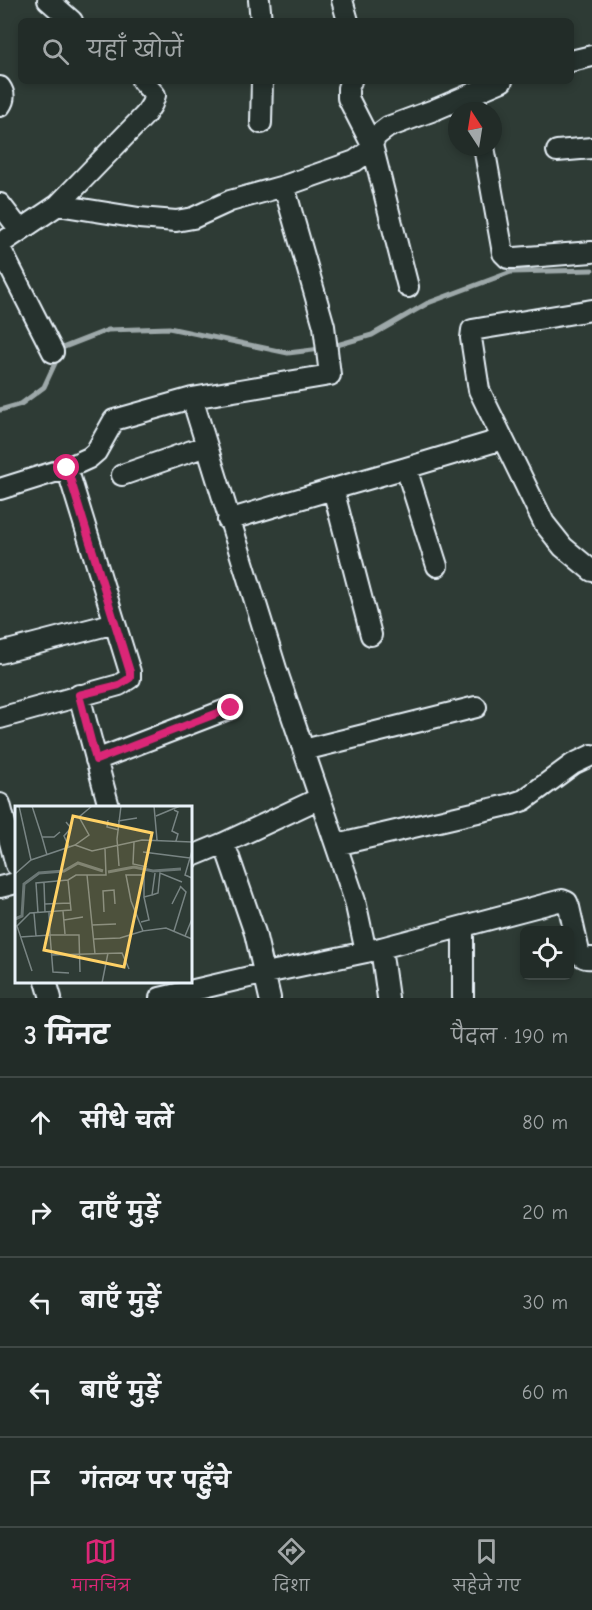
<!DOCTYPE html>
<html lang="hi">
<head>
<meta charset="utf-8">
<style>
  body { margin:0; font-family:"Comic Neue","Playpen Sans Deva",sans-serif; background:#2a3430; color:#f1f3f6 }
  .controls { position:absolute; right:18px; bottom:18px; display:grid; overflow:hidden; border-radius:9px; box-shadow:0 3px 9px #0003 }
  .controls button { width:54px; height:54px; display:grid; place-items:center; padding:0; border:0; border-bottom:2px solid #3f4845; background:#222c28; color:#f1f3f6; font:30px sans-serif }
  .compass { position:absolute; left:448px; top:102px; width:54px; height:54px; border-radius:50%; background:#222c28; box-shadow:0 3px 9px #0003; rotate:348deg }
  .stop { position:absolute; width:18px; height:18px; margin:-14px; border:4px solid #db2777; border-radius:50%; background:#fff }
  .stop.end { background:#db2777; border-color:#fff; box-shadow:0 2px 6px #0008 }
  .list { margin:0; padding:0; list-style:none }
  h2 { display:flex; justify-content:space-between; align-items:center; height:78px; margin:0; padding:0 24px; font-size:26px }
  h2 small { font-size:20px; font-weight:400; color:#a2a7a8 }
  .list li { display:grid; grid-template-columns:39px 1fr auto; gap:18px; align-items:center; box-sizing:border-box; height:90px; padding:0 24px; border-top:2px solid #3f4845 }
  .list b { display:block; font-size:22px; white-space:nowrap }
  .list em { font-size:20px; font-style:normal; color:#a2a7a8 }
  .icon { flex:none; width:33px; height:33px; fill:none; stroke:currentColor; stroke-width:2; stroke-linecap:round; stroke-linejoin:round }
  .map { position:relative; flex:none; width:592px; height:998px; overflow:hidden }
  .search { position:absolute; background:#222c28; box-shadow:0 3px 9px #0003; left:18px; right:18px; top:18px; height:66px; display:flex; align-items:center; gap:15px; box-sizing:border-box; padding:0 21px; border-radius:9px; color:#a2a7a8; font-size:22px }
  .sheet { height:528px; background:#222c28 }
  nav { display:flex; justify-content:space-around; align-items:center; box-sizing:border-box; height:84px; border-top:2px solid #3f4845; background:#222c28; font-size:16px; color:#a2a7a8 }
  nav a { display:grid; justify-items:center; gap:3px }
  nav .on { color:#db2777 }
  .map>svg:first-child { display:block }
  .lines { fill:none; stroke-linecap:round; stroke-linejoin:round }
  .stream { stroke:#9da8a9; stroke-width:5 }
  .minor-casing { stroke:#e8f1f8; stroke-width:24 }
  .minor { stroke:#26332d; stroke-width:20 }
  .route { stroke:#db2777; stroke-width:8 }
  .inset-river { fill:none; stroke:#6b7775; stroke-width:3 }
  .inset-road { fill:none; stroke:#788483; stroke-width:1.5 }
  .view { fill:#ffd166; fill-opacity:0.15; stroke:#ffd166; stroke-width:3 }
  .inset-edge { fill:none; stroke:#e8f1f8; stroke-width:3 }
</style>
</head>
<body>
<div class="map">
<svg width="592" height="998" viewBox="0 0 592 998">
  <rect width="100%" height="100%" fill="#2e3b35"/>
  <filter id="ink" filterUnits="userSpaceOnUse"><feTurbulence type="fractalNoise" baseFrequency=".0167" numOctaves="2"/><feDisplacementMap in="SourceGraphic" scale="12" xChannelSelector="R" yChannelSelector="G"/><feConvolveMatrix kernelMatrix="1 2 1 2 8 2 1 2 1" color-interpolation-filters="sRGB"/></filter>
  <g filter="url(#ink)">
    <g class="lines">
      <!-- stream -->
      <path class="stream" d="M330,347L372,335L428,303L511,272L592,270
        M0,410L21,404L44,387L62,348L108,330L169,328L288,353L321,349"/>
      <!-- minor casing -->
      <g class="minor-casing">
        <path id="minor" d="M48,0L72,21
          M259,0L261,21
          M342,0L348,21
          M571,61L592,56
          M351,81L348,88V98L372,145L408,287
          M0,87C5,94 5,99 0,106
          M474,93L477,111
          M261,123L262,81
          M484,147L503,253L508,258H515L592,252
          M557,151L592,148
          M0,204L20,230
          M58,205L139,218L176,221L193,218L230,201L284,186L355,161L369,151L376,136L388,127L434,110L502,81
          M0,244L58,205L145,115L152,104L155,95L142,81
          M0,248L53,352
          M592,310L472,330L471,338L479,390L544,523L563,547L592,571
          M192,398L330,375L324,326L284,186
          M406,468L503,439
          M122,475L206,446
          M0,489L67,468
          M228,520L333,489
          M371,635L333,489L406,468L437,566
          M0,653L115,623
          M79,695L109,807
          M0,718L119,685L130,678V672L67,468L89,458L96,452L114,420L192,398L277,672L355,901L366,952
          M304,750L476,707
          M96,760L231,708
          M0,804L16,865
          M224,843L320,798
          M336,845L512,804L524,800L573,764L592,755
          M190,857L224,843L255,933L270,998
          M0,887L16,883
          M463,927V998
          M381,948L388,998
          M46,981L51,998
          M160,998L266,973L366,952L562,900L567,902L569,907L579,952C582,958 585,959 592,958"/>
      </g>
      <!-- minor -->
      <use href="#minor" class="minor"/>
    </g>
  </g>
  <g class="lines" filter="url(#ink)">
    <!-- route -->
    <path class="route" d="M67,468L130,672V678L119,685L79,695L96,760L231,708"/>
  </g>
  <!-- overview -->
  <g transform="translate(15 806)">
    <rect width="177" height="177" fill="#2e3b35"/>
    <path class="inset-river" d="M93,66L119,61L138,65L166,63M0,113L7,110L9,78L24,67L49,65L63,57L88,65"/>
    <path class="inset-road" d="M4,0L16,54M17,0L27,31M139,0L142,34M159,4L163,6L157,25L163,28L161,35M141,10L165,0M93,14L92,21L104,24M103,15L122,12M51,16L56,22L49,30L54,41M119,36L118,58L132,61M60,39L77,45L127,34L177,36M177,45L170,69L177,72M128,46L175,52M32,49L27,31H39L45,26M104,60L102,33L106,0M140,67L137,89L129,91V69H111L116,95L128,125L151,122L177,133M0,68L16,54L60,39L74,29L64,11L77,0M72,69H91L90,43M29,77L30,106M137,89L143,87L145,67L167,76M30,98L55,97M157,98L166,80M48,105L50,128M34,106L35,129H64L65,166M89,106L88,85L99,84L100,98M19,107L21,130M23,107L21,77L53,74M49,114L68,111M126,116L134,114L129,91M77,119L101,118M159,125L171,86L165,80M170,130L177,113M5,131L35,129L38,166L54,167M79,133L105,132L128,125M36,149L107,147L114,163M17,165L2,120L15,107L56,104L53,74L61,69H72L80,148M87,177L93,147"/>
    <path class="view" d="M58,10L137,27L109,161L29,144Z"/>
    <rect width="177" height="177" class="inset-edge"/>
  </g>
</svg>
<div class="controls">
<button><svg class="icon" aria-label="locate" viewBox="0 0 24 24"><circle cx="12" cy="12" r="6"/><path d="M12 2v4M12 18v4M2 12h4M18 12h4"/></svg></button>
</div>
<svg class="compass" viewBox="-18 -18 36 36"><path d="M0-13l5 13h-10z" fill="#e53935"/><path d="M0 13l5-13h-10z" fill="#a2a7a8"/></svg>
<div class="stop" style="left:67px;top:468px"></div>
<div class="stop end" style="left:231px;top:708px"></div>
<div class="search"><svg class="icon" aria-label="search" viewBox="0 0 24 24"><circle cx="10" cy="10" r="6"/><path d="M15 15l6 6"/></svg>यहाँ खोजें</div>
</div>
<section class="sheet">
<h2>3 मिनट<small>पैदल · 190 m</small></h2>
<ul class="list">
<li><svg class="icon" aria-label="ahead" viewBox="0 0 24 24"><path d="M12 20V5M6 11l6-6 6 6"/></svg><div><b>सीधे चलें</b></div><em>80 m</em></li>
<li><svg class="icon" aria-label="right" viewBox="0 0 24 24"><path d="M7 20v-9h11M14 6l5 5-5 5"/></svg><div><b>दाएँ मुड़ें</b></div><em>20 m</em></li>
<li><svg class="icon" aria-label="left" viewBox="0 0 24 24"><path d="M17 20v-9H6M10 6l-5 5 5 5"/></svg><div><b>बाएँ मुड़ें</b></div><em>30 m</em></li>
<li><svg class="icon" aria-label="left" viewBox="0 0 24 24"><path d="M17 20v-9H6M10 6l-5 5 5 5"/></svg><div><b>बाएँ मुड़ें</b></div><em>60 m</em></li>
<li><svg class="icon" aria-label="arrive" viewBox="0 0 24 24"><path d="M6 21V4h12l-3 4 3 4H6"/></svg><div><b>गंतव्य पर पहुँचे</b></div></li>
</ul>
</section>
<nav>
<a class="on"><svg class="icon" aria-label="map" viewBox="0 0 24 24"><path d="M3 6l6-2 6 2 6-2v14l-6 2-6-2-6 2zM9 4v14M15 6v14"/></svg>मानचित्र</a>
<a><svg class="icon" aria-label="directions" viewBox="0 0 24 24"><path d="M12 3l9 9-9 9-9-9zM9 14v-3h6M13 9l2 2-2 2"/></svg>दिशा</a>
<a><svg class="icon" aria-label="saved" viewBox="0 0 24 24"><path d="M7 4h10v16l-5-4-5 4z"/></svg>सहेजे गए</a>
</nav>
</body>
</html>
